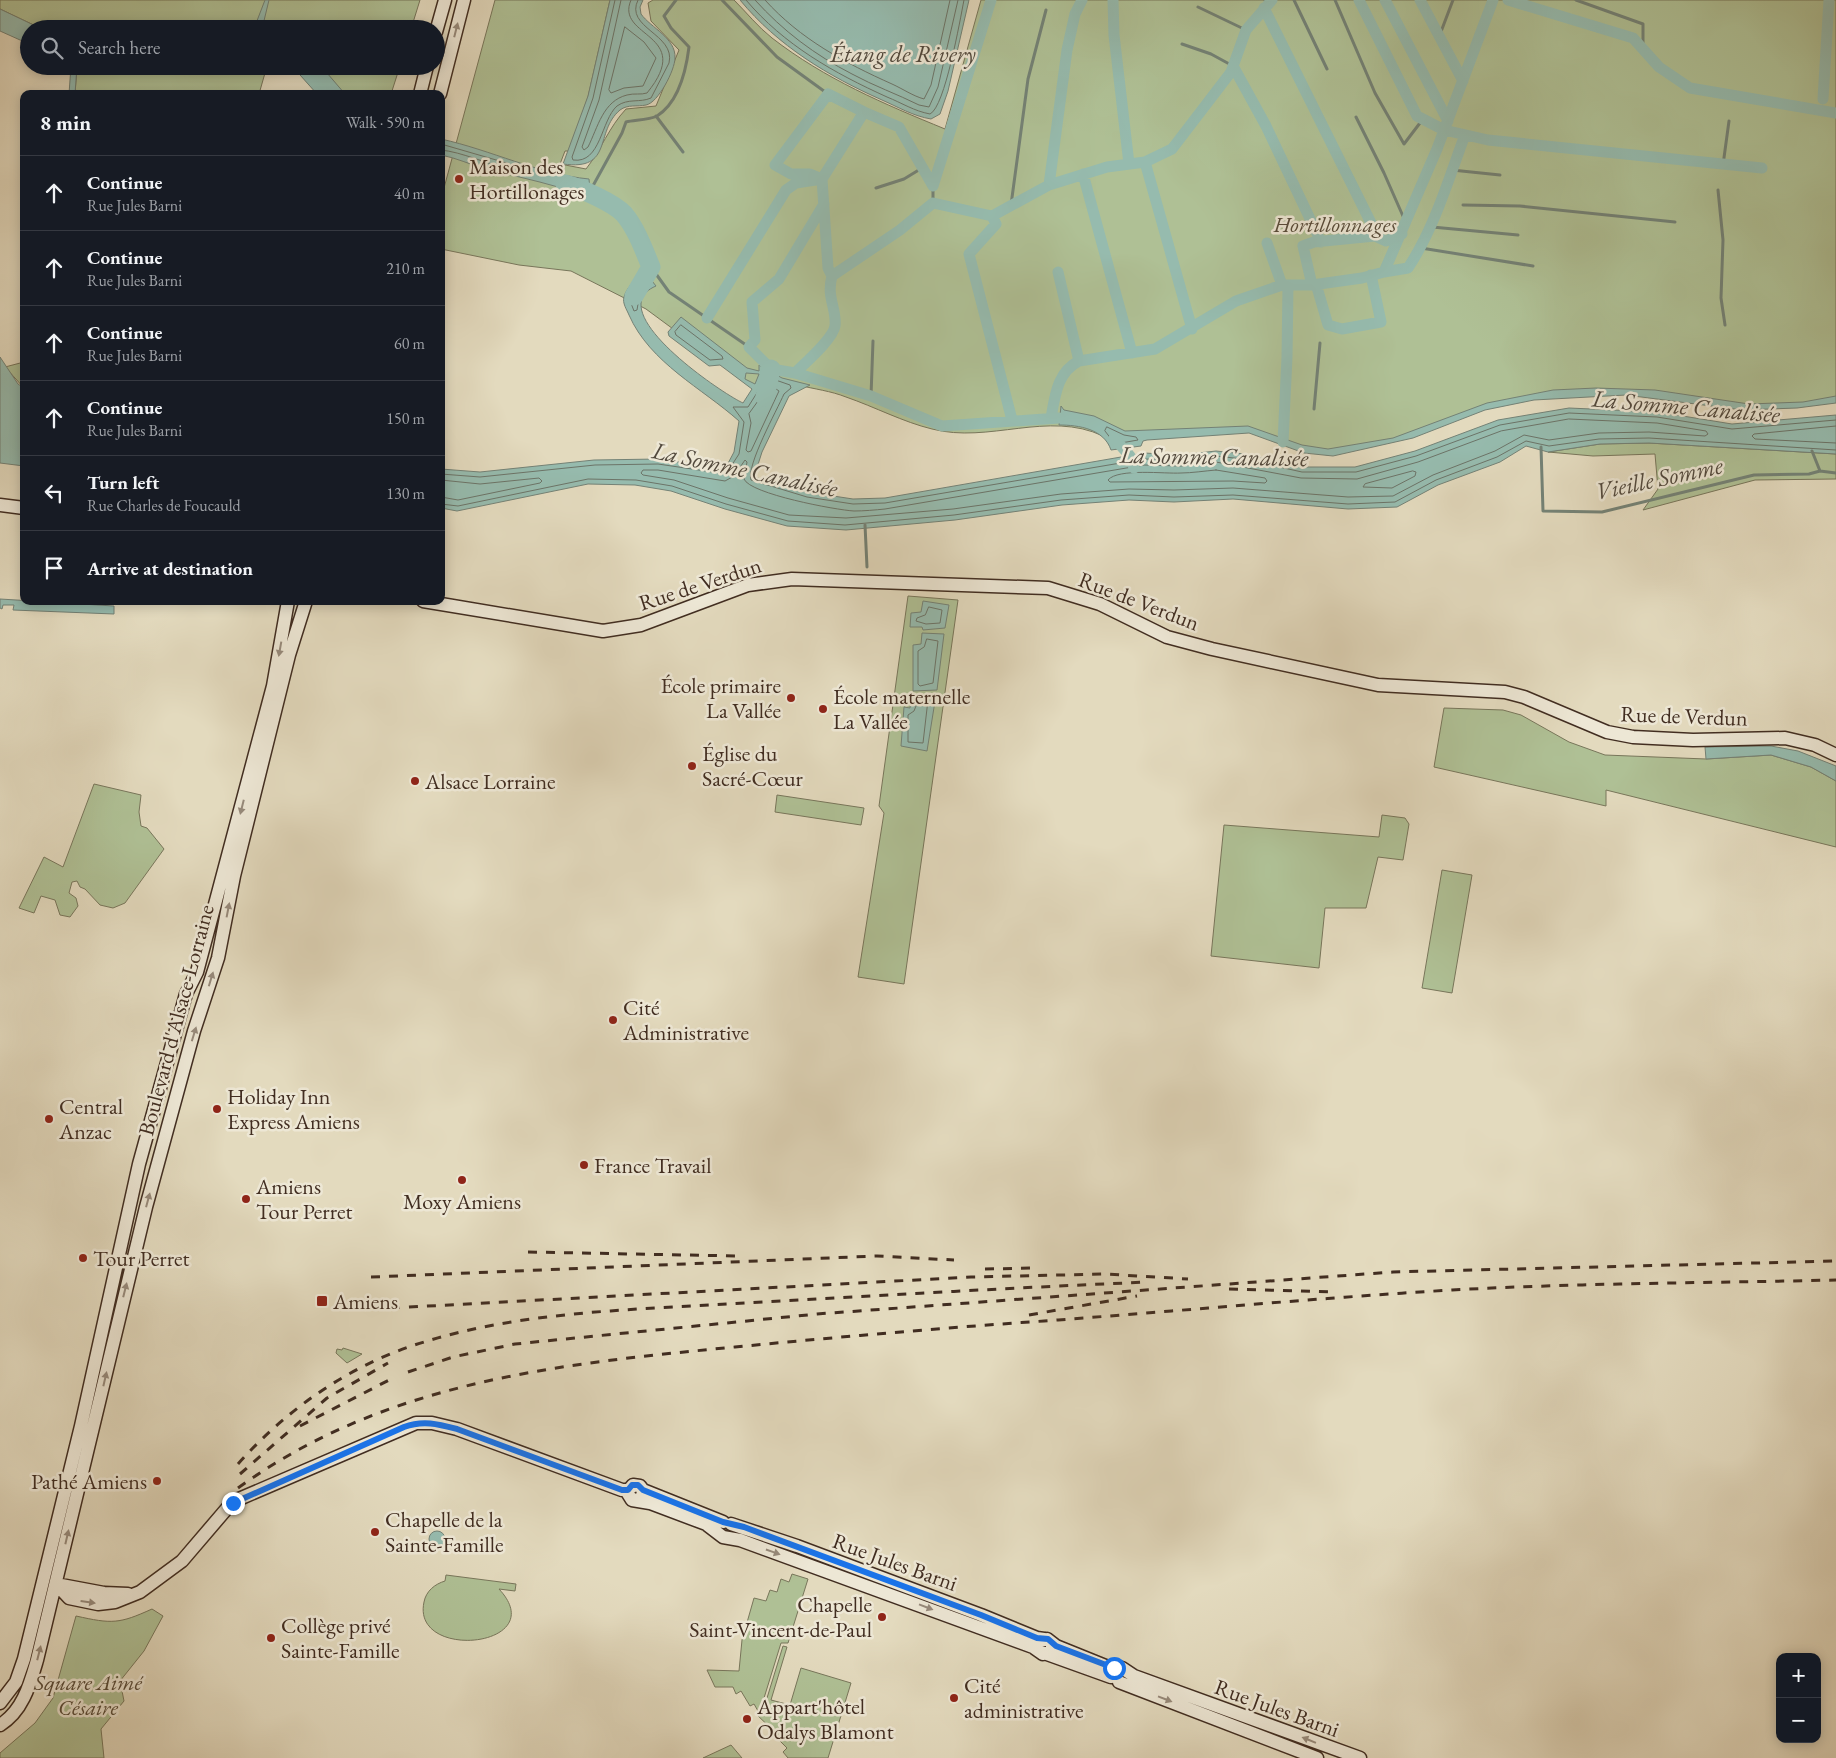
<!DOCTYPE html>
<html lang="en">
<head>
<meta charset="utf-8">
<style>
  body { margin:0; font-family:"EB Garamond",serif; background:#242831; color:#f1f3f6 }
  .controls { position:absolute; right:15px; bottom:15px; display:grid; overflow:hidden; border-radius:10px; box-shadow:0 2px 12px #0003 }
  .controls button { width:45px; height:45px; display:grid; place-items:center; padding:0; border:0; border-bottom:1px solid #363941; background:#171b24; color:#f1f3f6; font:25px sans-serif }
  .stop { position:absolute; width:15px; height:15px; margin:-11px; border:4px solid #1a73e8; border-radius:50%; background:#fff }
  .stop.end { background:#1a73e8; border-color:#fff; box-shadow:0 1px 5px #0008 }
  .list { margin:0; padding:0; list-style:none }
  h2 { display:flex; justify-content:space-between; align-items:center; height:65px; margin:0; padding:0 20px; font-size:21px }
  h2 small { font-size:16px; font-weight:400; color:#9ea1a6 }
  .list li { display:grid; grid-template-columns:32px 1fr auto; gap:15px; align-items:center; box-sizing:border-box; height:75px; padding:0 20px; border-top:1px solid #363941 }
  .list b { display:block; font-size:19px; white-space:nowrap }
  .list p { margin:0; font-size:16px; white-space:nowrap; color:#9ea1a6 }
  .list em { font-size:16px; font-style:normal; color:#9ea1a6 }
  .icon { flex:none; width:28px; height:28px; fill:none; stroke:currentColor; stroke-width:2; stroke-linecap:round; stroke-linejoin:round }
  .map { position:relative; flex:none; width:1836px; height:1758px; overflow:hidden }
  .search { position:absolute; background:#171b24; box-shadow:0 2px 12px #0003; left:20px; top:20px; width:425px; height:55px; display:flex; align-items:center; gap:12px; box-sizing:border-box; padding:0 18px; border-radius:28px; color:#9ea1a6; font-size:19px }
  .panel { position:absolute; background:#171b24; box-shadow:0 2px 12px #0003; left:20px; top:90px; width:425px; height:515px; border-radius:10px }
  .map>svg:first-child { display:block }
  .green { fill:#afc095; stroke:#78765b }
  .water { fill:#96bbae; stroke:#748276; fill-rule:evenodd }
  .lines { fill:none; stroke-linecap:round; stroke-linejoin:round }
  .shore { stroke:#6c7468; stroke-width:1 }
  .stream { stroke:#748276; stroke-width:3 }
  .canal { stroke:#96bbae; stroke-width:11 }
  .river { stroke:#96bbae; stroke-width:19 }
  .secondary-casing { stroke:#412d21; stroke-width:15 }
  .secondary { stroke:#ede7d5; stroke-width:12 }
  .rail { stroke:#412d21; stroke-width:3; stroke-dasharray:9 9; stroke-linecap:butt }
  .oneway { fill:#978a7b }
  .route { stroke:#1a73e8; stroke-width:6 }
  .poi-dot { fill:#8f2418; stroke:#ede7d5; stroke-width:2 }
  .labels { text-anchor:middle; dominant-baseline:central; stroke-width:5; stroke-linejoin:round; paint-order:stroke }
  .poi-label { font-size:22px; fill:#412d21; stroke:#ede7d5; text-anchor:start }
  .park-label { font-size:22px; font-style:italic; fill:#574a38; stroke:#ede7d5 }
  .street-label { font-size:22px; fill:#412d21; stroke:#ede7d5 }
  .water-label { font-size:24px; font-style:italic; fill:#52493d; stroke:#ede7d5 }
</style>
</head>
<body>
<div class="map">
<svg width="1836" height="1758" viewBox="0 0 1836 1758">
  <rect width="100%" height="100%" fill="#e3dabe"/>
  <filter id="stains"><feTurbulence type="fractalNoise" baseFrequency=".004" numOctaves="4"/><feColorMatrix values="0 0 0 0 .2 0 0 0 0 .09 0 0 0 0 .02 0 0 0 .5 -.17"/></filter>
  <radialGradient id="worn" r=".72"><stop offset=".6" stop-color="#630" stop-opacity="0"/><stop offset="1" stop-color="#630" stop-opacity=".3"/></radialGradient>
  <!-- green -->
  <path class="green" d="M0,0H420L411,29H42L0,9Z
    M495,0H610L588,97L569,151H565L560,164L586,169C601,150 609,127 626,109L656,106L679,50L651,21L648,3L653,0H734C747,13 758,27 772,38C825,79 884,104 945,129L981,0H1836V402L1738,409L1652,395L1598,393L1552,395L1486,408L1406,438L1327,455L1246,431L1103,436C1048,410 989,444 932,429C903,422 875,407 846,397C831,391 814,389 798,385L772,402L646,309L571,271L519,265L441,249V199Z
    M77,66H267L259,94H75Z
    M313,66H400L391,94H337Z
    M24,362V388L5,367Z
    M1649,443L1836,454V479L1755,480L1643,510L1658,489L1655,454L1593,456L1548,452L1600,444Z
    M908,596L958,600L904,984L858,977L884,813L879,806Z
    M1444,708L1503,710L1521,715L1569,742L1605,755L1706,759L1771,755L1811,767L1836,781V847L1606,790V806L1434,767Z
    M94,784L141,795L139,812L141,826L147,828L164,849L125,903L113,908L100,905L85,889L80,887L77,881L72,882L69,893L76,898L78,906L70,917L60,915L55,900L41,896L34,913L19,908L44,857L63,867Z
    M777,795L864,808L861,825L775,812Z
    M1382,815L1405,818L1409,824L1403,860L1378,857L1366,908H1325L1319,968L1211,956L1224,825L1379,837Z
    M1442,870L1472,875L1452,993L1422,988Z
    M343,1348L362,1354L347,1363L336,1353L337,1349L342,1350Z
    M792,1574L808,1579L788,1643H781L764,1698H767L783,1646L787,1647L771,1700L790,1705L801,1668L851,1683L828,1758H788L783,1752L787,1748L775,1736L777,1734L756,1714L758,1711L754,1704L750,1706L741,1691L736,1694L733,1687H715L707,1670L739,1671L742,1640L754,1598L766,1601L770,1590L777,1592L781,1579L789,1582Z
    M446,1575L516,1584L515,1591L499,1589C553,1647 411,1662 424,1602C426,1591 435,1584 445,1581Z
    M152,1609L163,1616L144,1651L120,1681L124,1701L101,1729L104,1758H0V1753L35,1723L53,1698L76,1616C112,1624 119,1624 152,1609Z
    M731,1745L742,1758H703Z"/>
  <!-- water -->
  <path class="water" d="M265,0H269L262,29H187L255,26Z
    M610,0H643L640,7L641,14C651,28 676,38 675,58C675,70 658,103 646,105C637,107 628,104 620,110C594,132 614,171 563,164L588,96Z
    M740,0H969L948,91L940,114L931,119C913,116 898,107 882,100C828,76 778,46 740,0Z
    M0,9L42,29H29V44L0,31Z
    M71,66H77L75,94H69Z
    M292,66H321L345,94H317Z
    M441,139C491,150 538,174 589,179L591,201L558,192V187C534,180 510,175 486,169C471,165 457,158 441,155Z
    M641,267L656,286C599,310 721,393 743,403L752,389L720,365L709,366L669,336L668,332L681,317L747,368L759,371V365L782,378L810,385L789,396L762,452L754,477L807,492L853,499L885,498L1144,453L1180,455L1216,451L1244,454L1303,467H1355L1415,451L1498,420L1569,408L1658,412L1732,424L1836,415V454L1649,443L1600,444L1548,452L1526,446L1500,462L1438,485L1397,507L1348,509L1233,499L1174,502L1129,500L1062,505L955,520L846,530L787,526L725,509L671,491L635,485L588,484L457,511L441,508V469L480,472L594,460L658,459L725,469L734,452L739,421C702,388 650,363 629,315C627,310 622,303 624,297C627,286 638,279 641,267ZM746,373L759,374L755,384L745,379Z
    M0,357L18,384L24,388V466L0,463Z
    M1596,388L1655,390L1749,404L1803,402L1836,396V403L1797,408L1742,410L1626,395L1534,400L1485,410L1413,438L1333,456L1304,453L1249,433L1147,440L1143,441L1141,446L1111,450C1104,429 1079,425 1059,425L1061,406L1064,410L1094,416L1125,431L1248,426L1302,445L1328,449L1393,438L1487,403L1553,390Z
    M0,599L114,606V614L13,610L14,605H3L2,609L0,608Z
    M923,601L949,605L945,628L923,630L922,627H910L911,613L921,612Z
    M922,633L944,634L937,690L913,691V645L921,644Z
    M936,695L927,751L901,746L904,707L910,708L911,696Z
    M1771,746L1798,751L1836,766V781L1811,767L1771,755L1706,759L1705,747Z
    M429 1539a8 8 0 1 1 16 0a8 8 0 1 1-16 0Z"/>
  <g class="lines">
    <!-- shore -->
    <path class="shore" d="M615,0L593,98L572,157L573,160C601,164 601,120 617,106C628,98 640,103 651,98L669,63C676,34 624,28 638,0
      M621,0L599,100L582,147L584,150L588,147C598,127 603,101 627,95C634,93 641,95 647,93C696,33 614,38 631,0
      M746,0C784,45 834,73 887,97C902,103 914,111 930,114C945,107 960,20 964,0
      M755,0C783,31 815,55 852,74C874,86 897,94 919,105L929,107L938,87L958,0
      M765,0C800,39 845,63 892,84C903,89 913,96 924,99L931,85L950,0
      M625,27L644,42L656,58L643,86L624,88L611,93L609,90Z
      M441,144L510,164L512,167L509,169C487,164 462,152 441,150
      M565,182L583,184L584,192L564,188L562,184Z
      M644,280L646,284L640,292L637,310L634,311L629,298Z
      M681,325L722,356L723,359L710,360L676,335L675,332Z
      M770,385L779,391L751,451L748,452L746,450L751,423L749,414Z
      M1569,419L1657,423L1706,431L1708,434L1705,436L1649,432L1599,433L1549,440L1524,435L1495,451L1433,475L1393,496L1348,497L1233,488L1174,490L1129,489L1061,494L953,509L846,518L789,515L728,498L674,480L643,475L641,473L643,470H658L725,481L734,476L745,460L747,462L744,479C750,494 836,510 854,511C864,511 875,510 885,509L1144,465L1181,466L1216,462L1301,478L1357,479L1418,462L1501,431Z
      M1836,426L1754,434L1752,436L1755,439L1836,443
      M1107,427L1124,435L1136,437L1138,440L1115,444L1105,431Z
      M1216,470L1265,478L1267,481L1265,483L1233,481L1110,482L1108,480C1118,468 1165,474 1181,473C1192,473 1204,471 1216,470Z
      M1413,471L1416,472L1415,476L1392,488L1363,487L1365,484Z
      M441,474L480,477L595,465L658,464L726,474L739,454L744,422L733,407H748L767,377L790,385L791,388L784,394C777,410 746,466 751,480L807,497L853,504L885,503L1144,459L1180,460L1216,456L1243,459L1302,472H1356L1416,456L1500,425L1569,413L1657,417L1732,429L1836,420
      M441,480L480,484L539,478L542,481L540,483L458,500L441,497
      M441,504L458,506L588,479L636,480L672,486L726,504L788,521L845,525L954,515L1061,500L1129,495L1174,497L1233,495L1348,504L1395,502L1436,480L1497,457L1526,441L1549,446L1599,439L1649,438L1836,450
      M929,607L942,610L940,623L926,624L916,621L917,618L925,615Z
      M927,639L938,641L933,683L920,686L918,684V651L924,647Z
      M928,700L923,743L908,742V715L914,711L918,701Z"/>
    <!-- stream -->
    <path class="stream" d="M722,0L777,57L828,94
      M1265,0L1268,3
      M1294,0L1327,69
      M1335,0L1375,93L1404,144L1423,119
      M1576,0L1643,24V50
      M1198,7L1246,30
      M1439,37L1453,0
      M1182,44L1211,54L1233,66
      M656,116L683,152
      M1356,117L1384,173L1406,223
      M1723,165L1729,121
      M1452,170L1500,175
      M933,186V203
      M876,188L904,179L922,168
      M1718,190L1723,240L1721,298L1725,325
      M589,193L622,133L626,122C635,120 649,120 657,116C679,102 686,71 689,47L671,28L664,16L676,0
      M1011,205L1028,79L1046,10
      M1463,205L1520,206L1675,222
      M1432,227L1518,235
      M1421,248L1533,266
      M651,267L669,292L749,347
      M871,396L873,341
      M1314,409L1320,343
      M1541,447L1543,511L1602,512L1754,475L1809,474L1820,471L1836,473
      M1812,451L1820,471
      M865,525L867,567"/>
    <!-- canal -->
    <path class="canal" d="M1113,0L1114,35L1129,164
      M1359,0L1417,116L1444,130L1488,140L1762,168
      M1385,0L1448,121
      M1420,0L1463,81
      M1508,0L1633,38L1659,67L1690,88L1836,113
      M1264,8L1376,233L1375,236
      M1233,66L1266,126L1321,242
      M1823,99L1829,0
      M1145,162L1192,329
      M1083,174L1132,353
      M1049,185L1107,167L1145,162L1172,149L1231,72L1246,30L1272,0
      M824,204L779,279L752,302L755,340L749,347L771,369L795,373C805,363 833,339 835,326C837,308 826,298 832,276L900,230L933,203L992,216L1049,185L1067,50L1075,14L1082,0
      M992,216L996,224L969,254L1012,420
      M1267,243L1282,285
      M1058,272L1079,361
      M1384,272L1408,268C1435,227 1448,180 1465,135
      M832,276L828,268L822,179L810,174H791L775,165L828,94L864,112
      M1316,284L1328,325L1342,329L1381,322L1371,275
      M1312,285L1303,246L1314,242L1375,236L1386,241L1402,234
      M707,318L786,190L796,183L822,179L864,112L899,127L933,186L991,0
      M795,373L871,396L942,426L1059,418
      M1051,418C1055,396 1057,372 1079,361L1155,349L1236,301L1282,285H1312L1362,278L1384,272L1437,149L1493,0
      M1114,438L1130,456L1134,468
      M1283,442L1287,357L1288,285"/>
    <!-- river -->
    <path class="river" d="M565,184C580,188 614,203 624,214C636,228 644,250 651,267L634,296
      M765,397L771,369"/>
    <!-- secondary casing -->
    <g class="secondary-casing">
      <path id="secondary" d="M436,32L445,0
        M420,94L427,66
        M440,94L464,0
        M0,505L24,508
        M423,601L603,631L641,625L748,585L792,579L1048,588L1100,604L1167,637L1212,649L1378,685L1505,692L1524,697L1607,732L1633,737L1693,740L1785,738L1815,745L1836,755
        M643,1490L723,1522
        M636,1500L642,1497L643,1490L640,1486L633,1485L627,1492L632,1500L650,1503L706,1524L723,1537L740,1540L1033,1647L1043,1654L1052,1651V1643
        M731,1524L797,1546L981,1615L1037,1638L1044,1639
        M56,1584L69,1598L98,1604L115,1602L140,1592L182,1561L229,1506L239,1499L416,1423H432L457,1429L622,1490H628
        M56,1584L104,1593L128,1594
        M1038,1650L1039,1642L1047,1639L1056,1646L1108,1667L1122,1668L1134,1676L1360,1758
        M1047,1654L1111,1677
        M1119,1682L1317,1758
        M0,1703L16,1682L24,1659L81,1426L139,1164L186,994L197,972L273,686L288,601
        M0,1725C23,1711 30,1684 37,1660L146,1207L194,1031L218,958L234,876L289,655L306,601"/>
    </g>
    <!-- secondary -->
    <use href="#secondary" class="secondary"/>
    <!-- rail -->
    <path class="rail" d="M528,1252L738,1256
      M985,1269L1035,1268
      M371,1277L877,1256L954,1260
      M1229,1289L1336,1292
      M373,1309L971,1277L1105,1274L1188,1279
      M1029,1315L1137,1296
      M408,1372L453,1357L515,1344L817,1314L1393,1272L1836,1261
      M300,1426L391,1379
      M238,1464C288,1408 351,1364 424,1342C521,1312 626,1310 727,1304C867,1296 1008,1288 1148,1282
      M240,1474L327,1398L388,1363
      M238,1488C386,1381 558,1364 735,1347C838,1337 941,1328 1044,1321C1180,1311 1316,1298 1452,1290C1580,1283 1708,1283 1836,1280"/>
  </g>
  <!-- one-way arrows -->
  <defs><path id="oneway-solid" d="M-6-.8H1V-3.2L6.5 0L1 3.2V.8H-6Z" transform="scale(1.25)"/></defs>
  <g class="oneway">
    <use href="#oneway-solid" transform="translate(456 30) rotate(-76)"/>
    <use href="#oneway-solid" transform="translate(280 649) rotate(100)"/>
    <use href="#oneway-solid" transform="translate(242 807) rotate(104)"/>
    <use href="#oneway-solid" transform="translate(228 910) rotate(-79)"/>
    <use href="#oneway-solid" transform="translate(211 979) rotate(-73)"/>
    <use href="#oneway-solid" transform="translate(194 1034) rotate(-73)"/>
    <use href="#oneway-solid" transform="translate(148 1200) rotate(-75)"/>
    <use href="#oneway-solid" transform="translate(125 1290) rotate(-76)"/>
    <use href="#oneway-solid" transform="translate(105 1379) rotate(-77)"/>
    <use href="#oneway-solid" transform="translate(67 1537) rotate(-77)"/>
    <use href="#oneway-solid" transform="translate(773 1552) rotate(19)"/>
    <use href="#oneway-solid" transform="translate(88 1602) rotate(8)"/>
    <use href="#oneway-solid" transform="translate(926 1607) rotate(21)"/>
    <use href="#oneway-solid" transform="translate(39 1653) rotate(-76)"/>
    <use href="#oneway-solid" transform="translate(1165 1699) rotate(21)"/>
    <use href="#oneway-solid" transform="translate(1309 1740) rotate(-158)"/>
  </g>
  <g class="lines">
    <!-- route -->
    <path class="route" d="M233,1503L404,1427C423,1420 438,1424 457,1429L622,1490H628L632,1485H638L643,1490L723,1522L744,1527L981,1615L1037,1638L1048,1639L1056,1646L1114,1668"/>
  </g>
  <!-- markers -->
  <g class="poi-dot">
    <circle cx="459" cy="179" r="5"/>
    <circle cx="791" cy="698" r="5"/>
    <circle cx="823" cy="709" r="5"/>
    <circle cx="692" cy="766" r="5"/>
    <circle cx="415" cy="781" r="5"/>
    <circle cx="613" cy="1020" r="5"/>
    <circle cx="217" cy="1109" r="5"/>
    <circle cx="49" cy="1119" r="5"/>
    <circle cx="584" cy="1165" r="5"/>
    <circle cx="462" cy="1180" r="5"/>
    <circle cx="246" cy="1199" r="5"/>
    <circle cx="83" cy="1258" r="5"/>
    <rect x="316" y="1295" width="12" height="12" rx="2.5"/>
    <circle cx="157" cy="1481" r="5"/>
    <circle cx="375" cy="1532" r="5"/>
    <circle cx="882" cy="1617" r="5"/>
    <circle cx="271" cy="1638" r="5"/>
    <circle cx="954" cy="1698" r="5"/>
    <circle cx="747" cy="1719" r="5"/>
  </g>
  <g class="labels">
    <!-- poi labels -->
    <g class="poi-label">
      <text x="469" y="166">Maison des<tspan x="469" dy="25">Hortillonages</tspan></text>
      <text x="781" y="685" text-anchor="end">École primaire<tspan x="781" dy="25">La Vallée</tspan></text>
      <text x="833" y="696">École maternelle<tspan x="833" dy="25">La Vallée</tspan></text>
      <text x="702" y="753">Église du<tspan x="702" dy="25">Sacré-Cœur</tspan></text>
      <text x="425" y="781">Alsace Lorraine</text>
      <text x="623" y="1007">Cité<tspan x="623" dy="25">Administrative</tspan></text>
      <text x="227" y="1096">Holiday Inn<tspan x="227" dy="25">Express Amiens</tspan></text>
      <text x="59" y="1106">Central<tspan x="59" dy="25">Anzac</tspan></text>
      <text x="594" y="1165">France Travail</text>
      <text x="256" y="1186">Amiens<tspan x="256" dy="25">Tour Perret</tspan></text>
      <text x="462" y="1201" text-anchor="middle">Moxy Amiens</text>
      <text x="93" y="1258">Tour Perret</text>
      <text x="333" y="1301">Amiens</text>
      <text x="147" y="1481" text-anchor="end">Pathé Amiens</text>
      <text x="385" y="1519">Chapelle de la<tspan x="385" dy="25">Sainte-Famille</tspan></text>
      <text x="872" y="1604" text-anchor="end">Chapelle<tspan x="872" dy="25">Saint-Vincent-de-Paul</tspan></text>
      <text x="281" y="1625">Collège privé<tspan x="281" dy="25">Sainte-Famille</tspan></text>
      <text x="964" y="1685">Cité<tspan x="964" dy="25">administrative</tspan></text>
      <text x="757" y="1706">Appart'hôtel<tspan x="757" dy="25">Odalys Blamont</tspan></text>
    </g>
    <!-- park labels -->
    <g class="park-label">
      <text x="1335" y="224">Hortillonnages</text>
      <text x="88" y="1682">Square Aimé<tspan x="88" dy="25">Césaire</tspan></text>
    </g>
    <!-- street labels -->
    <g class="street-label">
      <text transform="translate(700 584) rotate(-18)">Rue de Verdun</text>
      <text transform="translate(1139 601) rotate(21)">Rue de Verdun</text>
      <text transform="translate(1684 716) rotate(2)">Rue de Verdun</text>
      <text transform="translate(176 1020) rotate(-75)">Boulevard d'Alsace-Lorraine</text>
      <text transform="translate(895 1562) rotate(20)">Rue Jules Barni</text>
      <text transform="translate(1277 1708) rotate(20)">Rue Jules Barni</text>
    </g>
    <!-- water labels -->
    <g class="water-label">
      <text x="903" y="53">Étang de Rivery</text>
      <text transform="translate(1686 406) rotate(5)">La Somme Canalisée</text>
      <text transform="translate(1214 456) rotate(1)">La Somme Canalisée</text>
      <text transform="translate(745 469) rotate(12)">La Somme Canalisée</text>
      <text transform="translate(1659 478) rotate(-12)">Vieille Somme</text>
    </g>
  </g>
  <rect width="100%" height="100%" filter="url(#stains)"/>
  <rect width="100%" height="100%" fill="url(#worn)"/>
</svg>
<div class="controls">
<button>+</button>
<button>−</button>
</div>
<div class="stop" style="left:1114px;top:1668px"></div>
<div class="stop end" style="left:233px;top:1503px"></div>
<div class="search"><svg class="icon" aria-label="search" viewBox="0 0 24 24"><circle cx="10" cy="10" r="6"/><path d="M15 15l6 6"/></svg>Search here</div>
<section class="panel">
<h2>8 min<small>Walk · 590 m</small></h2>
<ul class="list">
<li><svg class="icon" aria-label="ahead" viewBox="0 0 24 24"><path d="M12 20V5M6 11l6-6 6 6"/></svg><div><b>Continue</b><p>Rue Jules Barni</p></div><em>40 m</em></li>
<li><svg class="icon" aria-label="ahead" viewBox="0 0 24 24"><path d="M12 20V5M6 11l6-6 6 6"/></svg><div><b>Continue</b><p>Rue Jules Barni</p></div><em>210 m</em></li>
<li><svg class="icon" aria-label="ahead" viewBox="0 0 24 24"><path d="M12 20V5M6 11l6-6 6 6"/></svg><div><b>Continue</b><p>Rue Jules Barni</p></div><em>60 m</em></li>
<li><svg class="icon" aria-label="ahead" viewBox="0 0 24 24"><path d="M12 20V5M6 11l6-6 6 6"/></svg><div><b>Continue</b><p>Rue Jules Barni</p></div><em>150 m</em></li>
<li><svg class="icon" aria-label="left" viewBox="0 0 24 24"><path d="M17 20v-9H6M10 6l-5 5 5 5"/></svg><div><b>Turn left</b><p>Rue Charles de Foucauld</p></div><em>130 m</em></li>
<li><svg class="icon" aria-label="arrive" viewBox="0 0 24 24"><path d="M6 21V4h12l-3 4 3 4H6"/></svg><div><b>Arrive at destination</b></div></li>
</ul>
</section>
</div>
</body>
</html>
